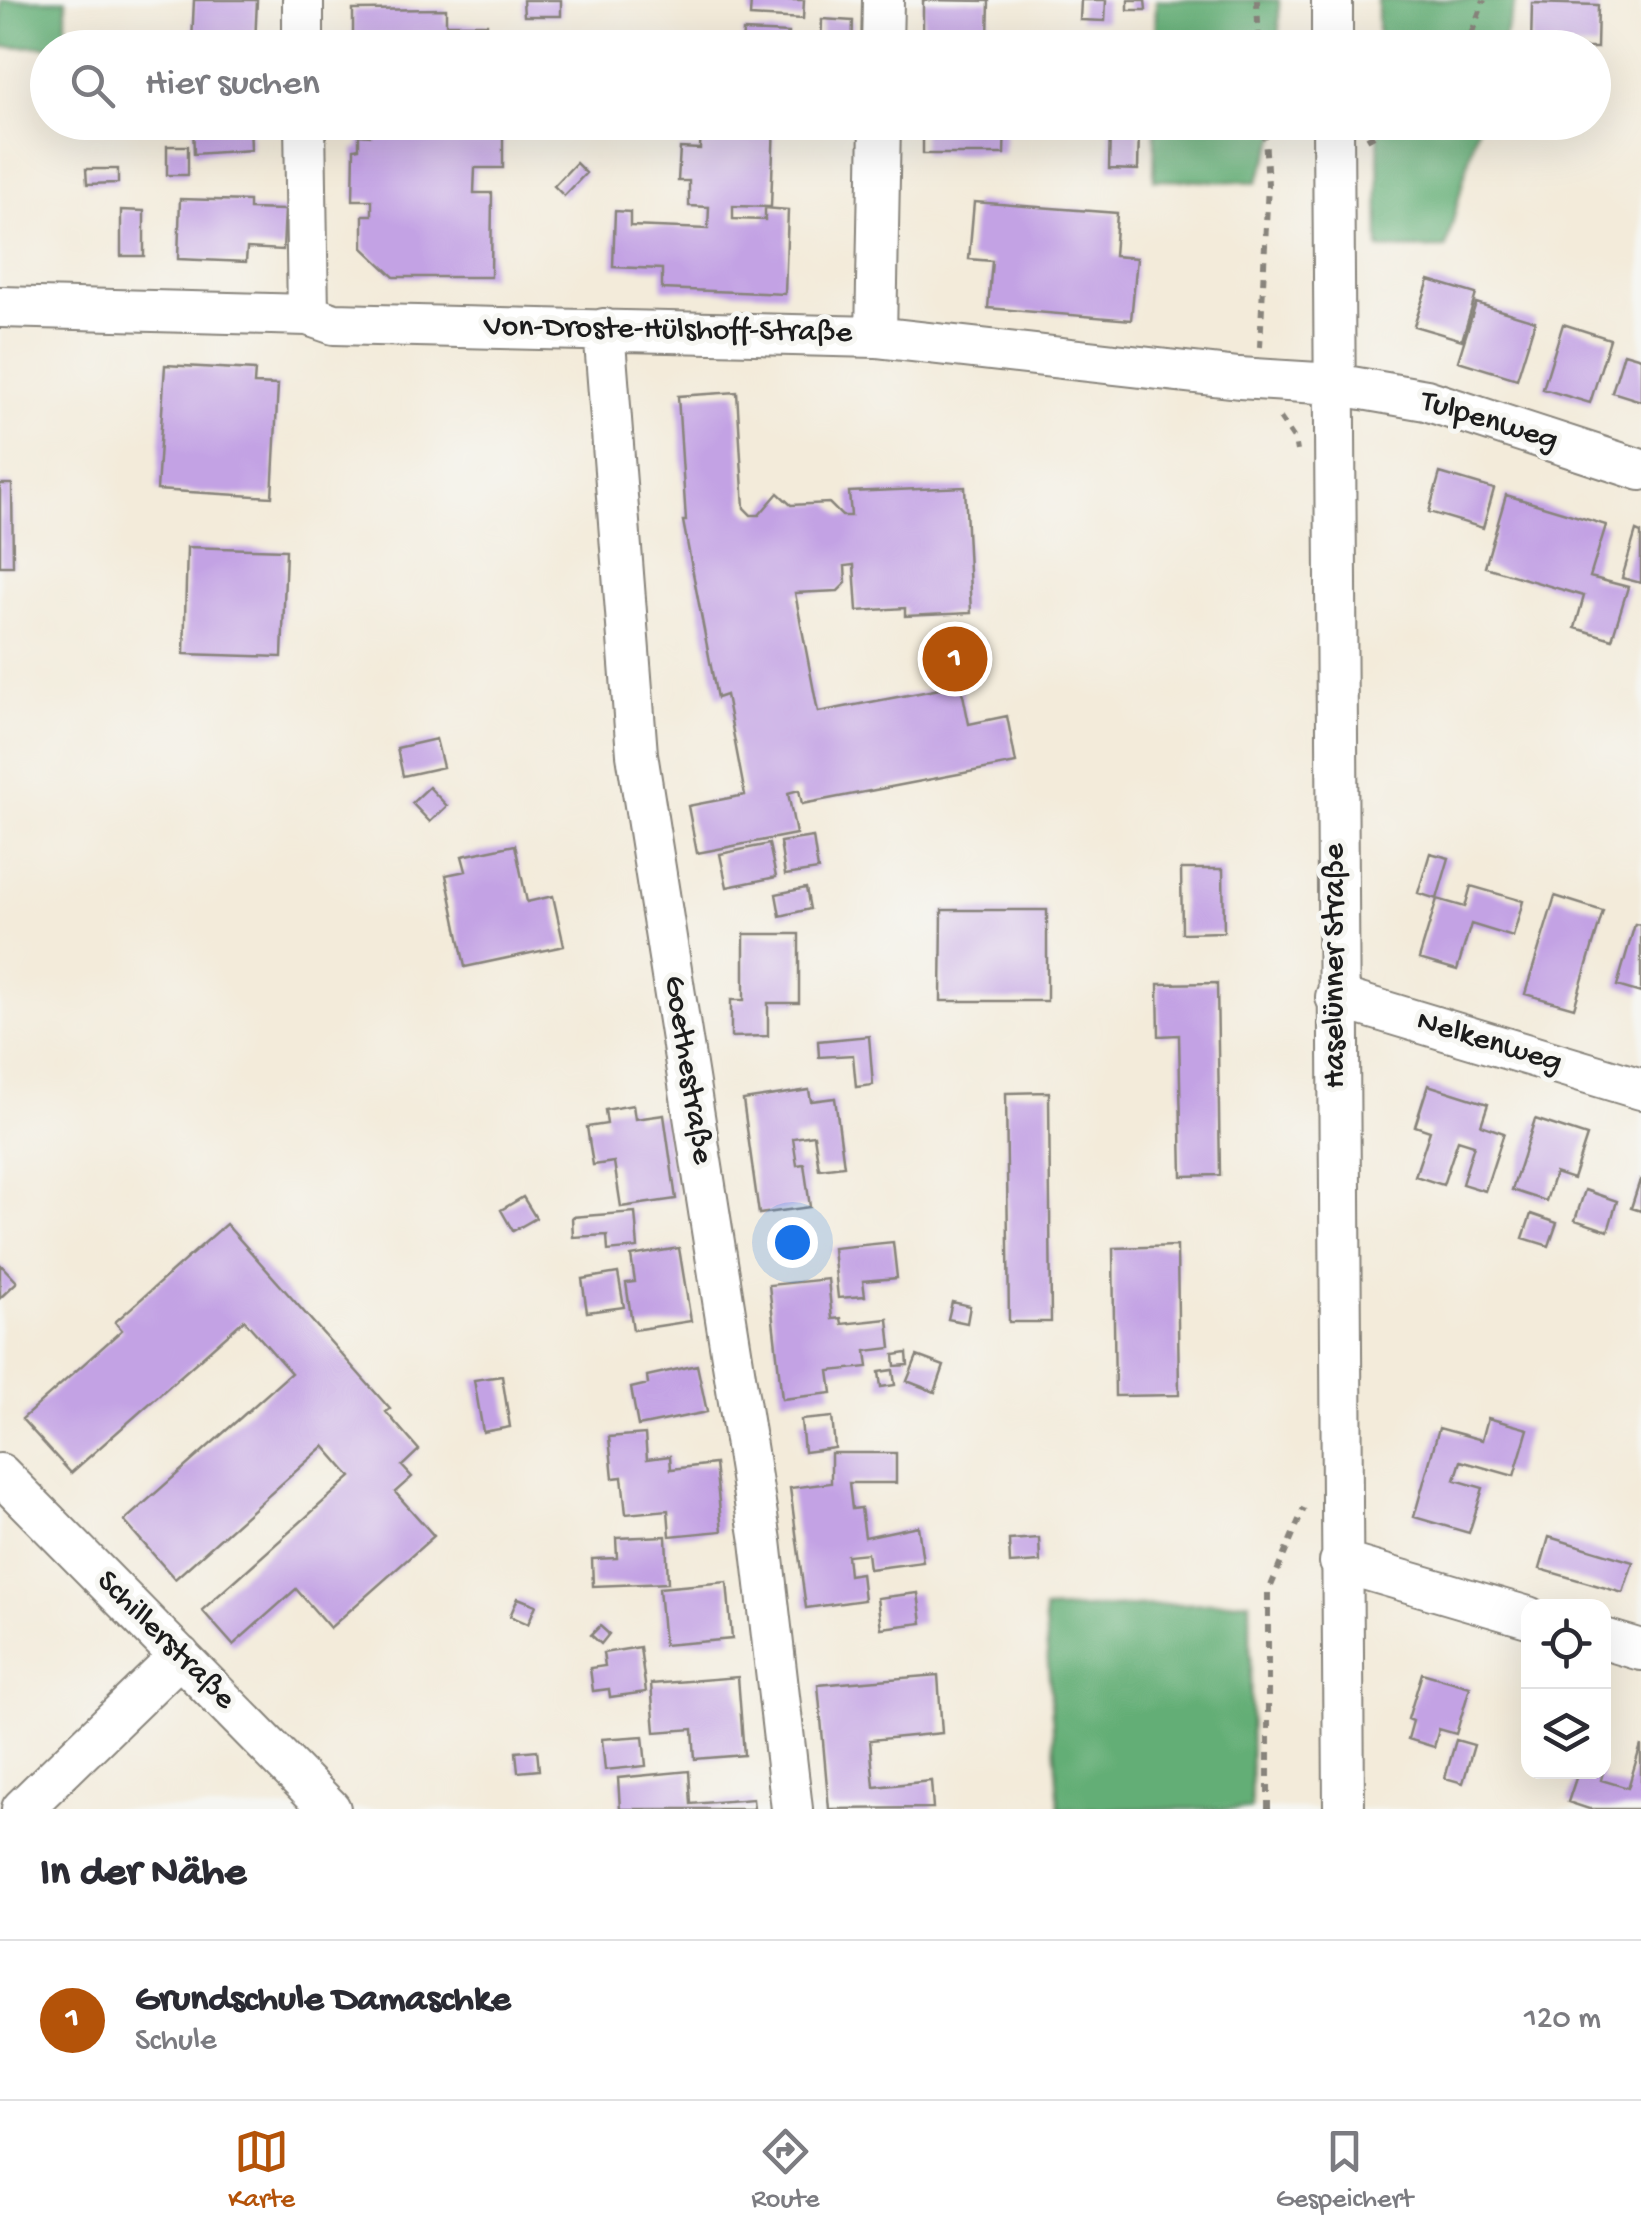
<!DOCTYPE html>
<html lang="de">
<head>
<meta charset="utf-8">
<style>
  body { margin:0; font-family:"Gochi Hand",sans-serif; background:#f7f7f7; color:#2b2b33 }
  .controls { position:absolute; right:30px; bottom:30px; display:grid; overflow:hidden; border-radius:20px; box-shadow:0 10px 40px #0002 }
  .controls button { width:90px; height:90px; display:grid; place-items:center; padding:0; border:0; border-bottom:2px solid #e1e1e2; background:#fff; color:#2b2b33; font:50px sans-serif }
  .you { position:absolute; left:792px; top:1242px; width:35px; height:35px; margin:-25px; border:8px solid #fff; border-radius:50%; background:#1a73e8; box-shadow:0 0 0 15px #1a73e833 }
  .badge { display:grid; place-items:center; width:65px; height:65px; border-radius:50%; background:#b45309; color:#fff; font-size:32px; font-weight:700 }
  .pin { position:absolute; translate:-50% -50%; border:5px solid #fff; box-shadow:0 2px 10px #0006 }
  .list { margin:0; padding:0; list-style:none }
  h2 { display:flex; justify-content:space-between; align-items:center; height:130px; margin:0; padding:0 40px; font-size:42px }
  h2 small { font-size:32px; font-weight:400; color:#7c7c81 }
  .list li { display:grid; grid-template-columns:65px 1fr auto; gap:30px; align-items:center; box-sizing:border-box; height:160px; padding:0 40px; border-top:2px solid #e1e1e2 }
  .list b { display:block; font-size:38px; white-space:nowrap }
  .list p { margin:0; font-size:32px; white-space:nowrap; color:#7c7c81 }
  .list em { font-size:32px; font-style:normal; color:#7c7c81 }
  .icon { flex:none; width:55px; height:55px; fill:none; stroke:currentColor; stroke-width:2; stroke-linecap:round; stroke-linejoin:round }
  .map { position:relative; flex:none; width:1641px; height:1809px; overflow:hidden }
  .search { position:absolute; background:#fff; box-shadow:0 10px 40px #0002; left:30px; right:30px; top:30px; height:110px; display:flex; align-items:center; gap:25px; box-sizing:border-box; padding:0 35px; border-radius:55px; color:#7c7c81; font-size:38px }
  .sheet { height:290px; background:#fff }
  nav { display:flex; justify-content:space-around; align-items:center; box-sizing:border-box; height:140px; border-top:2px solid #e1e1e2; background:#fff; font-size:28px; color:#7c7c81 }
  nav a { display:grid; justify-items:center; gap:5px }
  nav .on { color:#b45309 }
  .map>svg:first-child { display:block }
  .forest { fill:#64ae76; stroke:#406549; stroke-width:2.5 }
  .building { fill:#c3a2e4 }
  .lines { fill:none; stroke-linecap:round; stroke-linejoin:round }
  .minor-casing { stroke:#88847b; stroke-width:44 }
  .path { stroke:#88847b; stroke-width:6; stroke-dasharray:8 8; stroke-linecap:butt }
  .minor { stroke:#fff; stroke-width:40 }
  .labels { text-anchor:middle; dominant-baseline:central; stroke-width:10; stroke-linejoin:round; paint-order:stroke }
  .street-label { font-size:32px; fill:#1c1c1c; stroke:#f6f6f2 }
</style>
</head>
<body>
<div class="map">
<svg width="1641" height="1809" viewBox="0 0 1641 1809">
  <rect width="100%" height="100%" fill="#f6f6f2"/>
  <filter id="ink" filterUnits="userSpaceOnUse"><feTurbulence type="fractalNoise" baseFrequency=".01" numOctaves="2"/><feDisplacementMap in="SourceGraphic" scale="20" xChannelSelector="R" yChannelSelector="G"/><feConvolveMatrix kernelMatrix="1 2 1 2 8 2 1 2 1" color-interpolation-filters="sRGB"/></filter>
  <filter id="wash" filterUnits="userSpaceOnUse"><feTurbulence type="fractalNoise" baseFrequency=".0048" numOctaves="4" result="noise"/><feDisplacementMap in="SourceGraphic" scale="40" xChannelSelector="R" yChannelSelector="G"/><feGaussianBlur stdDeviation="2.25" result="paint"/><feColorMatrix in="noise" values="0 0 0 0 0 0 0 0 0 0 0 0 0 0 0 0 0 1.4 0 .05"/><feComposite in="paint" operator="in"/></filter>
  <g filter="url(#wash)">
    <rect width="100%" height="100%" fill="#f3ebda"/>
    <!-- forest -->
    <path class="forest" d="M1,0H66V46L2,47Z
      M1156,0H1279V47H1155Z
      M1378,0H1516L1501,47L1378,48Z
      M1155,123L1280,122V128L1257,182L1154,180Z
      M1378,123H1478L1446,248L1379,249Z
      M1250,1601L1251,1809H1059L1044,1610Z"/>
    <g id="blocks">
      <!-- building -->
      <path class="building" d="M194,0H257L255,44L192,42Z
        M523,0H561V16H524Z
        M751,0H804L803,19L750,16Z
        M923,0L989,1L988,38H923Z
        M1081,0H1106L1105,21L1080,20Z
        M1128,0H1145L1146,10H1128Z
        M1532,3L1598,5L1597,48H1531Z
        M446,9V24H487V42H500V48H353V10Z
        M822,19L853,21L852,48H821Z
        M743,31L789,33L788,48H742Z
        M1071,33L1081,45L1063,48L1060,43Z
        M193,122H250L251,150L194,154Z
        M370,122H503V168H475L474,193H492L491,277H394L363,248V215H372V200H353L354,149L359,148V135L370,136Z
        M701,122H774L771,207L733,206V219L765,220V208L788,210L785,294L662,289V269L613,267L615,211L630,212V226L708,229L709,207L689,206V181H678L680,148L700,149Z
        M923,122H1005L1004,154H923Z
        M1509,122H1551V132L1509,130Z
        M1110,128L1139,129L1138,170L1109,169Z
        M167,146H188V175H167Z
        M576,163L586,173L564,196L554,186Z
        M86,169H118V183L87,184Z
        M180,199L249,201V209L285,210L283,250L247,248L246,262L178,259Z
        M974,202L1117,213L1114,256L1137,258L1131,320L988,308L992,261L969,259Z
        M121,210L144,211V256H121Z
        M1429,280L1476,294L1462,340L1414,326Z
        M1476,303L1535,321L1517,379L1458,361Z
        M1563,324L1610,339L1590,403L1543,389Z
        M1624,353L1641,358V401L1612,392Z
        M165,365L255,370L254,384L278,385L272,497L157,490Z
        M737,392L744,508L751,515H759L778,493L791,505L829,503L842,516H851L849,492L965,487L971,613L905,616V608L857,611L854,565L845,566L846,583L838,591L795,593L818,712L961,685L969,724L1007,716L1016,763L802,804L799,790L788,793L796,834L697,853L688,806L745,795L726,695L717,698L683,521H686L678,396Z
        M1440,473L1494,489L1483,528L1429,512Z
        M0,484H12L13,566H0Z
        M1506,495L1606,525L1590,577L1628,587L1612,639L1575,628L1584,596L1485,567Z
        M1636,531L1641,533V583L1622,578Z
        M187,547L286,550L282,657L184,654Z
        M436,739L443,767L403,776L397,748Z
        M429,787L447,806L430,822L412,803Z
        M813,837L818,870L785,875L780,842Z
        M769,844L776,877L727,887L720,854Z
        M515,845L527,902L553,896L564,946L465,967L446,875L466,871L462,856Z
        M1430,853L1449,858L1437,899L1465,907L1471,886L1523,901L1513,937L1471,924L1457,970L1419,959L1437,899L1418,893Z
        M1181,869H1223L1224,932L1182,933Z
        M806,888L810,909L780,916L776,894Z
        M1555,896L1603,911L1574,1008L1525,994Z
        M942,910H1047V1001H941Z
        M1635,924L1641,925V993L1617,986Z
        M744,934H799V1003H768V1036L731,1037V1000H744Z
        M1217,983L1220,1175L1182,1176L1179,1035L1159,1036L1158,984Z
        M869,1036L873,1085L856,1087L853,1055L819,1057L818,1041Z
        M1428,1085L1488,1104L1481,1125L1504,1133L1485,1191L1462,1184L1474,1145L1458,1140L1443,1185L1415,1176L1430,1131L1415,1126Z
        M809,1090L811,1101L835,1098L844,1166L819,1169L814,1135L793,1138L797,1165L804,1164L810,1207L759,1214L743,1100Z
        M1049,1092L1051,1322H1009L1006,1093Z
        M633,1105L635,1119L664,1115L676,1199L621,1207L614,1162L593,1165L587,1127L607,1124L605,1110Z
        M1535,1119L1587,1136L1573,1179L1555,1173L1546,1201L1512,1190Z
        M1640,1180H1641V1211L1631,1208Z
        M1585,1190L1617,1201L1608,1231L1575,1220Z
        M523,1197L536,1218L513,1231L501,1210Z
        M635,1212L638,1248L608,1251L607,1235L573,1237L572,1217Z
        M1531,1214L1557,1223L1549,1246L1523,1238Z
        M226,1224L390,1409L386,1412L419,1450L402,1466L412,1477L395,1492L434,1536L330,1628L296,1589L233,1645L202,1610L351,1477L324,1446L175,1579L124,1521L291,1373L244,1320L71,1473L22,1419L122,1330L115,1322Z
        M893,1242L897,1278L863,1281L865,1296L838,1298L833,1248Z
        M1177,1246L1179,1395L1115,1396L1113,1248Z
        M679,1248L691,1321L633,1330L626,1283L635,1282L631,1256Z
        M0,1264L17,1282L0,1298Z
        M618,1273L624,1307L587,1312L582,1279Z
        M828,1279L832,1319L841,1318L842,1324L888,1319L891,1348L866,1351L868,1367L829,1371L832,1393L782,1399L769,1285Z
        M952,1302L970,1306L967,1323L948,1319Z
        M907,1353L908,1365L895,1366L894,1355Z
        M917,1356L944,1366L935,1392L907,1381Z
        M697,1365L707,1412L638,1426L631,1388L648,1384L647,1376Z
        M893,1370L895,1385L881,1387L879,1372Z
        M502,1376L510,1427L483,1432L474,1380Z
        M832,1417L835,1448L804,1452L801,1420Z
        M1488,1418L1528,1429L1514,1476L1461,1461L1455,1480L1483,1488L1469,1533L1414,1517L1439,1428L1482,1440Z
        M645,1434L647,1459L670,1456L671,1469L715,1464L722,1531L670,1536L668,1510L626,1514L622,1477L613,1478L609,1437Z
        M831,1453H896V1483H849L852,1509L861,1508L865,1537L918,1526L923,1562L869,1569L867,1553L847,1555L849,1575L861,1573L864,1600L806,1608L790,1488L831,1483Z
        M666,1536L668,1583L593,1586L592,1559L617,1558L616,1538Z
        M1549,1537L1633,1562L1623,1593L1540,1569Z
        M1039,1538L1040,1562L1010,1564L1009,1540Z
        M727,1582L732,1639L664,1645L659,1588Z
        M918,1593L922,1623L881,1628L877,1598Z
        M518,1598L536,1605L528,1624L510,1616Z
        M600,1626L609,1634L601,1644L591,1635Z
        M640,1647L646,1692L610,1697L609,1689L593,1691L590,1668L605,1666L603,1653Z
        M1422,1673L1470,1687L1456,1734L1439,1729L1434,1747L1408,1739L1413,1721L1408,1719Z
        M938,1675L942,1733L870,1740L874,1787L931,1781L933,1808L829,1809L818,1685Z
        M738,1677L744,1755L695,1759L693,1729L655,1732L651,1684Z
        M643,1736L646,1766L605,1770L602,1739Z
        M1456,1740L1474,1745L1463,1783L1445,1778Z
        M1641,1745V1809H1589L1568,1802L1578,1772H1603L1601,1780L1628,1788Z
        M537,1750L539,1770L518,1772L516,1752Z
        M689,1771L691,1804L753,1799L754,1809H620L618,1778Z"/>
    </g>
  </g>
  <g filter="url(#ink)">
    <use href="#blocks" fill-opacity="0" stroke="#88847b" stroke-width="2.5"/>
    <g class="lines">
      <!-- minor casing -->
      <g class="minor-casing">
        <path id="minor" d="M303,0V48
          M1332,0V48
          M882,48L883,0
          M305,122L308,315
          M1333,122L1344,1809
          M0,307L308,315L334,324L876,337L1239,378L1334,384L1426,400L1641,470
          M604,329L637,754L761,1541L792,1809
          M876,337L880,122
          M1336,997L1641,1089
          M0,1474L330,1809
          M1340,1562L1528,1617
          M1604,1639L1641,1650
          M22,1809L180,1656"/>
      </g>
      <!-- path -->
      <path class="path" d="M1257,0L1259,48
        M1466,48L1484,0
        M1367,139L1397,122
        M1260,347L1268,184L1264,122
        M1280,418L1295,440L1297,451
        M1268,1809V1593L1304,1508"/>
      <!-- minor -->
      <use href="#minor" class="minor"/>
    </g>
  </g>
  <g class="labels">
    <!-- street labels -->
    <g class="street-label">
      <text transform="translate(668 331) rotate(1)">Von-Droste-Hülshoff-Straße</text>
      <text transform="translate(1489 422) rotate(17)">Tulpenweg</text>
      <text transform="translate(1336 966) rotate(-90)">Haselünner Straße</text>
      <text transform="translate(1489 1043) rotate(17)">Nelkenweg</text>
      <text transform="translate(687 1070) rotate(81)">Goethestraße</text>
      <text transform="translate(165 1641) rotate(45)">Schillerstraße</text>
    </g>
  </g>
</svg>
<div class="controls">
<button><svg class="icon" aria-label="locate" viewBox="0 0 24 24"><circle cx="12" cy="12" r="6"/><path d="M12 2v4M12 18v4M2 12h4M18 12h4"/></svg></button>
<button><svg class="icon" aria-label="layers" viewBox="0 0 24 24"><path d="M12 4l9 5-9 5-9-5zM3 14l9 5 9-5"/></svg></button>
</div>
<div class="you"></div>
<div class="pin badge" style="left:955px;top:659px">1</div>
<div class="search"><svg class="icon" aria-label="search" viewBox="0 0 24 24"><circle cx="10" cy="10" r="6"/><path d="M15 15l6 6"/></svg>Hier suchen</div>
</div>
<section class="sheet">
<h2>In der Nähe<small></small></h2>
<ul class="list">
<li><span class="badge">1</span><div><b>Grundschule Damaschke</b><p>Schule</p></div><em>120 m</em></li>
</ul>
</section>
<nav>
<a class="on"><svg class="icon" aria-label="map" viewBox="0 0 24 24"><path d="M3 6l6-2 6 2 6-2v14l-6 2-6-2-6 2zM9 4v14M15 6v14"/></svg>Karte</a>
<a><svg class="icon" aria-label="directions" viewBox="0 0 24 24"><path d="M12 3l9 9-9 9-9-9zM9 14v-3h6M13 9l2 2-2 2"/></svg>Route</a>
<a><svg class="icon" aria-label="saved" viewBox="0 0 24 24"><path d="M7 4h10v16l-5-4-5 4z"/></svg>Gespeichert</a>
</nav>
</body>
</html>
